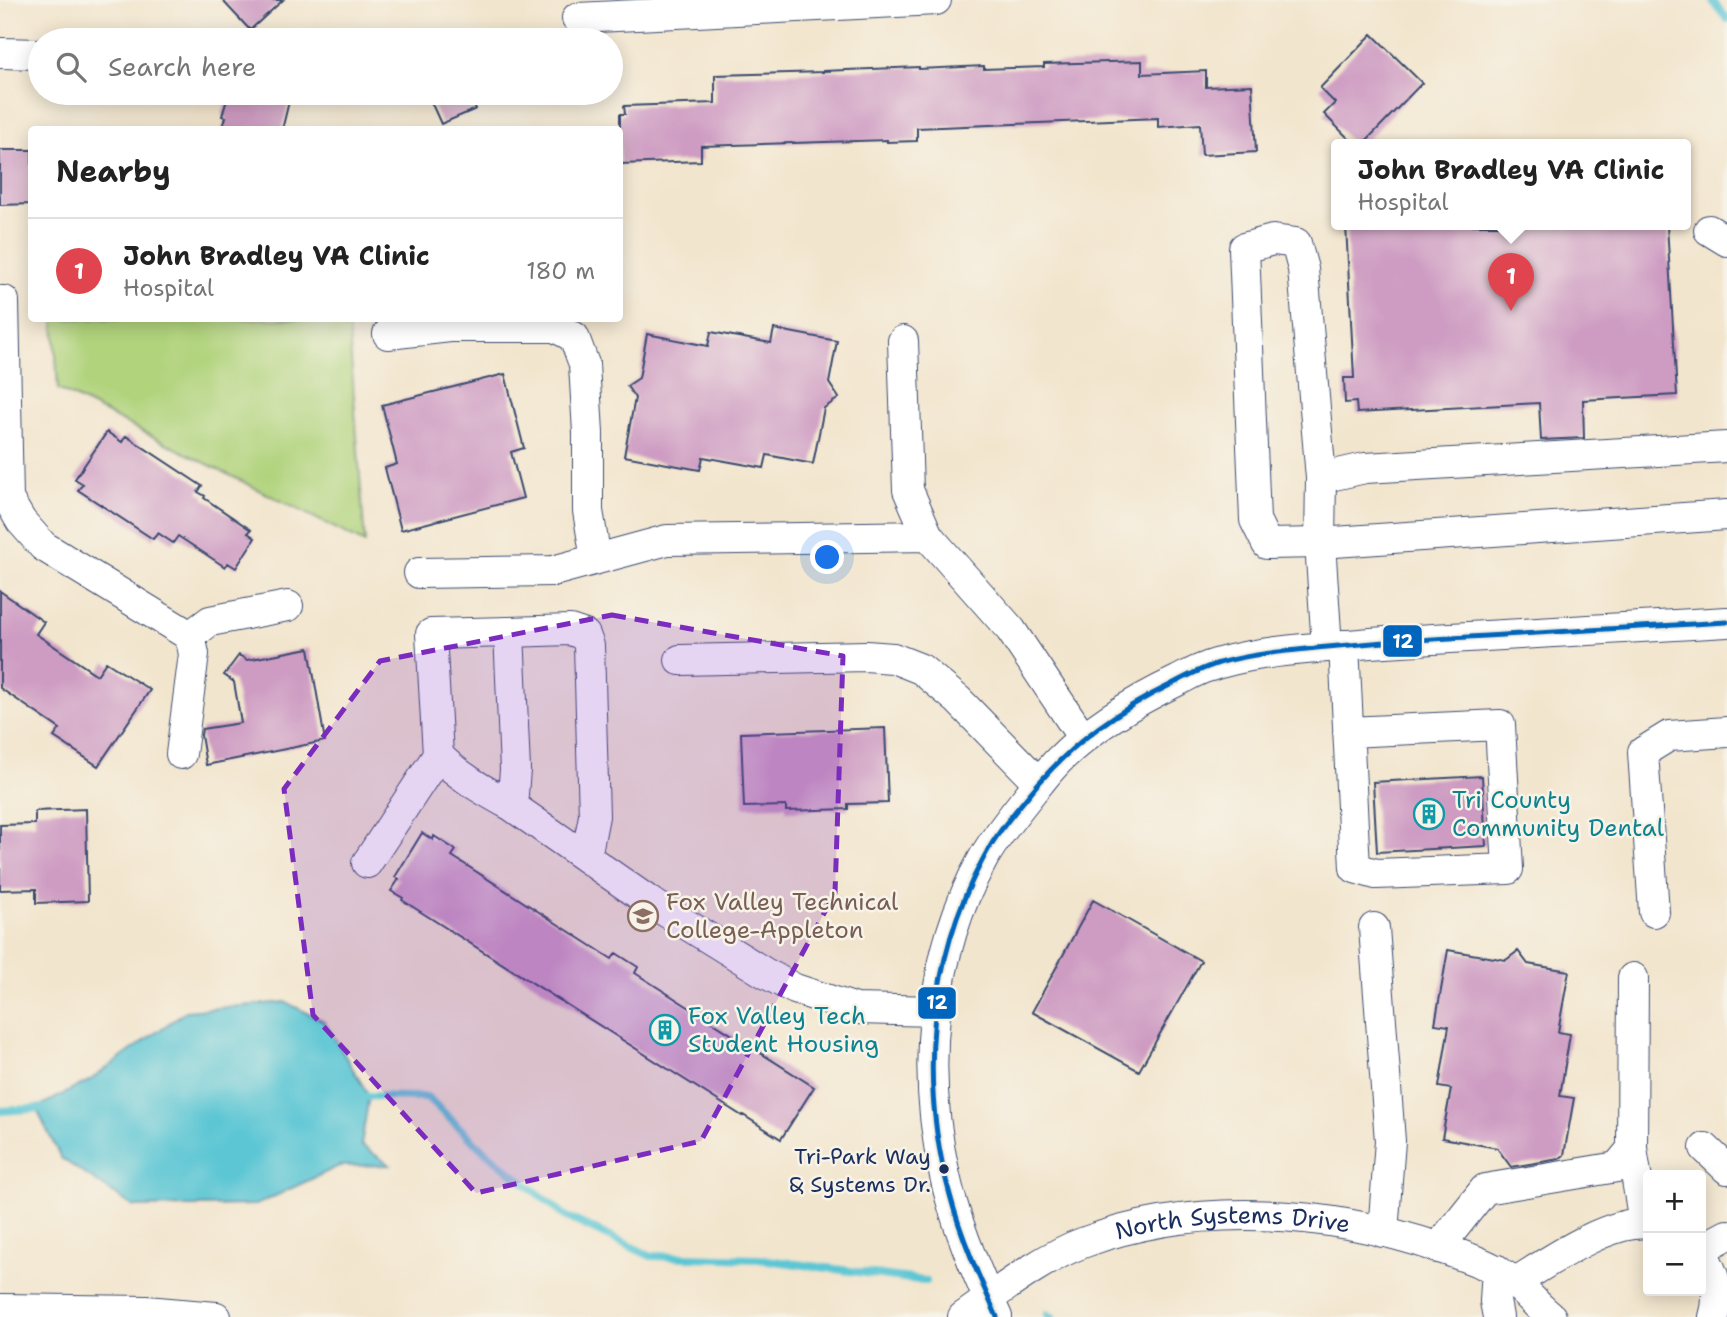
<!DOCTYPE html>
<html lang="en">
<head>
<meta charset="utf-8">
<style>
  body { margin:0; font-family:"Shantell Sans",sans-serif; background:#f6f6f6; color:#222 }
  .controls { position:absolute; right:21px; bottom:21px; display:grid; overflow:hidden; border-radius:7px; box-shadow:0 4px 18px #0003 }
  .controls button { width:63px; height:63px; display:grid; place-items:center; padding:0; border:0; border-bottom:2px solid #e0e0e0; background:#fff; color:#222; font:35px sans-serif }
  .you { position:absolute; left:828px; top:558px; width:24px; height:24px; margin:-18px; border:5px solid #fff; border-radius:50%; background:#1a73e8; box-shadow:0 0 0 10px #1a73e833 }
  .badge { display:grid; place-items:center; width:46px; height:46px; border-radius:50%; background:#1f6fb2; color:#fff; font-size:23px; font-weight:700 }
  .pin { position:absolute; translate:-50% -58px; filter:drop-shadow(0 2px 4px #0008) }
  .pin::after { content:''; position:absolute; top:37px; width:24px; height:21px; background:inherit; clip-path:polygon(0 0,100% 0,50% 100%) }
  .popup { position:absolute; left:1331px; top:139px; width:360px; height:91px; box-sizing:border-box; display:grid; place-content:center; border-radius:7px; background:#fff; filter:drop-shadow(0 2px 5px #0005); font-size:23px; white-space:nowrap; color:#767676 }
  .popup b { font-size:26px; color:#222 }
  .popup::after { content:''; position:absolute; left:50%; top:100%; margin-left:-14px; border:14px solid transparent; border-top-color:#fff }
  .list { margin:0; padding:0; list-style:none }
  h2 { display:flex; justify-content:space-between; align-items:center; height:91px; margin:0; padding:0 28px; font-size:30px }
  h2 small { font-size:23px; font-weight:400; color:#767676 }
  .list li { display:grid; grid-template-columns:46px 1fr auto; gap:21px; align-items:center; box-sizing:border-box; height:105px; padding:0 28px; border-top:2px solid #e0e0e0 }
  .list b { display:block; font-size:26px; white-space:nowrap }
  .list p { margin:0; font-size:23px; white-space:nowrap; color:#767676 }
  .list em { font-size:23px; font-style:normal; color:#767676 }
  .icon { flex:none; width:38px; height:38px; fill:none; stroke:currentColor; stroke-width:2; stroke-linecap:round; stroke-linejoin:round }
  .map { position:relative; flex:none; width:1727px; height:1317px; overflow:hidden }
  .search { position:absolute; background:#fff; box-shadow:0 4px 18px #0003; left:28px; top:28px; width:595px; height:77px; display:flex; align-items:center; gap:18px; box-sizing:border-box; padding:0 24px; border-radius:38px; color:#767676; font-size:26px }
  .panel { position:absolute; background:#fff; box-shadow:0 4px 18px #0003; left:28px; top:126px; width:595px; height:196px; border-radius:7px }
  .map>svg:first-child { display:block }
  .green { fill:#b0d37c; stroke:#66816d; stroke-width:2 }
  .water { fill:#5bc6d4; stroke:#3b7a99; stroke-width:2 }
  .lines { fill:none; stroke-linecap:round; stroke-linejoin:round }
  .stream { stroke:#5bc6d4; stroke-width:8 }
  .building { fill:#ce9bc2 }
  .minor-casing { stroke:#3b4a6f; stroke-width:32 }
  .minor { stroke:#fff; stroke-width:30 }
  .bus-1-casing { stroke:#f7f3e8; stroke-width:10 }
  .bus-1 { stroke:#0065bd; stroke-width:5 }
  .marked { fill:#7b2cbf; fill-opacity:0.2; stroke:#7b2cbf; stroke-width:5; stroke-dasharray:14 9; stroke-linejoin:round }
  .bus-dot { fill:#1b2f5e; stroke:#f7f3e8; stroke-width:2.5 }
  .labels { text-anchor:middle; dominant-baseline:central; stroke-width:5; stroke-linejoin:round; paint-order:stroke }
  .bus-label { font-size:22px; fill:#1b2f5e; stroke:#f7f3e8; text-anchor:end }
  .culture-label { font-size:24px; fill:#0d838f; stroke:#f7f3e8; text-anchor:start }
  .education-label { font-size:24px; fill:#785e54; stroke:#f7f3e8; text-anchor:start }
  .street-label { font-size:24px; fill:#1b2f5e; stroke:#f7f3e8 }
  .line-badge { stroke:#f7f3e8; stroke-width:2.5 }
  .badge-label { font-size:19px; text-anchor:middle; font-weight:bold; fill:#fff }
</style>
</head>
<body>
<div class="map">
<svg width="1727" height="1317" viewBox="0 0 1727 1317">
  <rect width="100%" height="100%" fill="#f7f3e8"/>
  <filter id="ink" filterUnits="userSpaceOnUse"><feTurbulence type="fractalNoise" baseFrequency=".0143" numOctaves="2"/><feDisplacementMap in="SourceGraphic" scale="14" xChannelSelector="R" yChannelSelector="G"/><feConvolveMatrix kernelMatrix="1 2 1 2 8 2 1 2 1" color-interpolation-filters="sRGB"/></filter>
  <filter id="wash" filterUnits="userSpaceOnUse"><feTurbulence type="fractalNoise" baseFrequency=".00686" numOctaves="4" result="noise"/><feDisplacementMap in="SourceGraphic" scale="28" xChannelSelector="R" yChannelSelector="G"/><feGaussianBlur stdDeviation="1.57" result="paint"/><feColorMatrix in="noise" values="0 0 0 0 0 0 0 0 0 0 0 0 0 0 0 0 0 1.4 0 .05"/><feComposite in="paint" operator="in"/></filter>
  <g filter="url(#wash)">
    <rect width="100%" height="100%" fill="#f2e5cd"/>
    <!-- green -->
    <path class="green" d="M54,319H348L365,543L58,389Z"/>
    <!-- water -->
    <path class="water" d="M285,1002L324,1021L369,1096L361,1145L390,1165L339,1166L256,1205L134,1207L61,1158L36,1108L89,1081L186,1011Z"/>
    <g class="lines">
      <!-- stream -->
      <path class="stream" d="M1712,0L1727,19
        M360,1096L427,1097L482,1149L567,1217L651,1256L759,1259L926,1281
        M0,1111L46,1108
        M1047,1315L1052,1317"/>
    </g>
    <g id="blocks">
      <!-- building -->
      <path class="building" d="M222,0H283L250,30Z
        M1372,34L1422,83L1362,145H1355L1324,114L1335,103L1320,88Z
        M1142,61V74L1206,71V87L1252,85L1256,152L1202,155L1200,124L1158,127V118L917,128V141L887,142V140L701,146V161L620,164V114H625L624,106L715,103V75L823,72V71L919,67V69L984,66V69L1044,67V64Z
        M229,93H291L282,130H222L226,117L222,116Z
        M427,93H469L476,109L441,124Z
        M0,150H32V204L0,205Z
        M1346,225H1667L1677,395L1583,400L1584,438L1541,440L1539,403L1357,413L1356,402L1345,403L1344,378H1354Z
        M774,329L837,341L829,383L839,398L824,408L813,464L767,455L764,468L703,457L700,470L624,456L635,398L627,386L639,378L647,334L708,346L711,332L771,343Z
        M505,374L524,448L511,452L523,498L401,530L385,468L397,464L382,405Z
        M107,432L122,442L126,436L202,486L198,492L205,496L204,498L251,530L248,533L255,538L236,568L228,563L225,567L178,536L173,543L158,533L153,539L78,490L83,484L75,479Z
        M0,591L44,622L36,634L97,675L106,662L150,690L98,766L54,737L60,729L0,688Z
        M309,648L325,741L206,765L201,735L202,729L241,723L234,682L224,675L239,655L247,660Z
        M885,728L888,803L848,804V809L786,811V806L744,807L741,733Z
        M1482,776L1486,846L1377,852L1373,782Z
        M86,809L88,901L36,903V889L0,890V825L35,824V811Z
        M422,833L433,840L434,836L456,850L452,856L612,959L616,953L638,967L635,973L814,1087L781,1139L743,1115L742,1116L402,900L403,898L391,891L399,879L395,877Z
        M1093,900L1201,961L1139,1071L1032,1012Z
        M1448,950L1506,960L1518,951L1528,964L1569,971L1558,1032L1570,1034L1560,1096L1574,1098L1564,1155L1559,1159L1511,1167L1497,1148L1442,1138L1451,1089L1439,1087L1449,1026L1435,1024Z"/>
    </g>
  </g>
  <g filter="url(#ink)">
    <use href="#blocks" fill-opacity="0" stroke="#3b4a6f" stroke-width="2"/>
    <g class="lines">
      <!-- minor casing -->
      <g class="minor-casing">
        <g id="minor">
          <path d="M577,18L936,0"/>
          <path d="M0,53L40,54"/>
          <path d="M1709,230L1727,241"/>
          <path d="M0,301H4L8,499L21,521L43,546L190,636L210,621L288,606"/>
          <path d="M388,334L450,327H555L574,337L584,364L588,433V511L596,559"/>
          <path d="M903,341L908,490L928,536"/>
          <path d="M1321,478L1303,269L1296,243L1273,240L1244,248L1255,520L1267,544L1320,543L1727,515"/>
          <path d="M419,573L553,571L667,540L928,536L1011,630L1083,738"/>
          <path d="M509,632L570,630L585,635L589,646L594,816L586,857"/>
          <path d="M1344,645L1355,868L1376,874L1508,869L1500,725L1348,732"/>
          <path d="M1327,647L1320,543L1321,478L1365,468L1727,447"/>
          <path d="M680,660L866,656L893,658L921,669L958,700L1039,783"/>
          <path d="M181,754L194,654L190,636"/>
          <path d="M512,806C485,791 459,777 438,755L431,634L509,632L515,770L512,806L647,900L765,973L795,989L856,1009L935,1011"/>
          <path d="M367,863L438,755"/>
          <path d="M1654,912L1643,752L1669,736L1727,732"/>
          <path d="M1374,928L1390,1141L1383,1232"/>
          <path d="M1705,1148L1727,1169"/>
          <path d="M1632,1149L1644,1223"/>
          <path d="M1438,1248L1485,1189L1617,1167L1632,1149L1633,978"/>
          <path d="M1701,1249L1727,1235"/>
          <path d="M1701,1250C1713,1272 1722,1292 1714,1317"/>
          <path d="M1497,1270L1495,1301L1498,1317"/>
          <path d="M1516,1282C1548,1262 1610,1219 1648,1224"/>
          <path d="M0,1309L146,1311L216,1317"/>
          <path id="s1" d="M963,1317C1000,1291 1043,1257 1085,1242C1197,1201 1329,1210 1440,1248C1460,1255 1481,1261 1499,1272C1521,1284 1532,1302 1551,1317"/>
          <path d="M997,1317C977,1274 955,1222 945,1176C921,1071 930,954 983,859C997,834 1016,812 1033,790C1042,780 1049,770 1059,760C1092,727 1135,701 1177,681C1187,676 1197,670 1207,667C1242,655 1279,651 1316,648C1355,644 1394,641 1433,639C1531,633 1629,628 1727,622"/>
        </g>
      </g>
      <!-- minor -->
      <use href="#minor" class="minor"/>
      <!-- bus-1 casing -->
      <g class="bus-1-casing">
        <path id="bus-1" d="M997,1317C979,1277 961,1237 950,1195C919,1084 928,961 983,859C997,832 1018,808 1037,785C1076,740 1118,710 1172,684C1187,676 1202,668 1219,663C1251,654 1284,651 1316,648C1355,644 1394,641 1433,639C1531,633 1629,628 1727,622"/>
      </g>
      <!-- bus-1 -->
      <use href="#bus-1" class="bus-1"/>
    </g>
  </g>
  <!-- marked area -->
  <path class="marked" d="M612,615L843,656L835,893L701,1141L476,1193L313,1015L284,789L380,661Z"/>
  <!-- icons -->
  <defs>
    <g id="building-ring" transform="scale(1.575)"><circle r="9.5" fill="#f7f3e8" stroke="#0f9aa8" stroke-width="1.5"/><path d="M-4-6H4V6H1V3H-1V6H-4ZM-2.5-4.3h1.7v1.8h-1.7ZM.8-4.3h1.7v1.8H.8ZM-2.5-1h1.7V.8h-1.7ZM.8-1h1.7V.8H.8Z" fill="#0f9aa8"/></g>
    <g id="university-ring" transform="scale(1.575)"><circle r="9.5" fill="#f7f3e8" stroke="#8d6e63" stroke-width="1.5"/><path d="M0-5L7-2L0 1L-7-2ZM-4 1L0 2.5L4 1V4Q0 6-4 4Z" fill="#8d6e63"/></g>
  </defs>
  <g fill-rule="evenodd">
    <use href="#building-ring" x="1429" y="814"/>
    <use href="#university-ring" x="643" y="916"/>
    <use href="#building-ring" x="665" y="1030"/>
  </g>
  <!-- markers -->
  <circle class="bus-dot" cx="944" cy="1169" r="6"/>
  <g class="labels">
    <!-- bus labels -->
    <g class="bus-label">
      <text x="931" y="1156">Tri-Park Way<tspan x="931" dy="28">&amp; Systems Dr.</tspan></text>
    </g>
    <!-- culture labels -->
    <g class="culture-label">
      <text x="1452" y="800">Tri County<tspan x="1452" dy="28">Community Dental</tspan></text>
      <text x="688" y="1016">Fox Valley Tech<tspan x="688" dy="28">Student Housing</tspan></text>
    </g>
    <!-- education labels -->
    <g class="education-label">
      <text x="666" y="902">Fox Valley Technical<tspan x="666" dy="28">College-Appleton</tspan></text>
    </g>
    <!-- street labels -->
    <g class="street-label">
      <text stroke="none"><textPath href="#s1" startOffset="294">North Systems Drive</textPath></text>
    </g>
  </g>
  <g class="line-badge">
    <rect x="1382" y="624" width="41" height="34" rx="7" fill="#0065bd"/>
    <rect x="917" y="986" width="40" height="34" rx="7" fill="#0065bd"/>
  </g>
  <g class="badge-label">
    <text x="1403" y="648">12</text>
    <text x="937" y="1009">12</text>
  </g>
</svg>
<div class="controls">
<button>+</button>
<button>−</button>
</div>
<div class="you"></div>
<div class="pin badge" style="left:1511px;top:311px;background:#e0444e">1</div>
<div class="popup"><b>John Bradley VA Clinic</b>Hospital</div>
<div class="search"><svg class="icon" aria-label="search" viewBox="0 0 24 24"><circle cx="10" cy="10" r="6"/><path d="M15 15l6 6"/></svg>Search here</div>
<section class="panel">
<h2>Nearby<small></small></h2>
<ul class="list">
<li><span class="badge" style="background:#e0444e">1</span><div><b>John Bradley VA Clinic</b><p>Hospital</p></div><em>180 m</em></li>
</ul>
</section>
</div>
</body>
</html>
